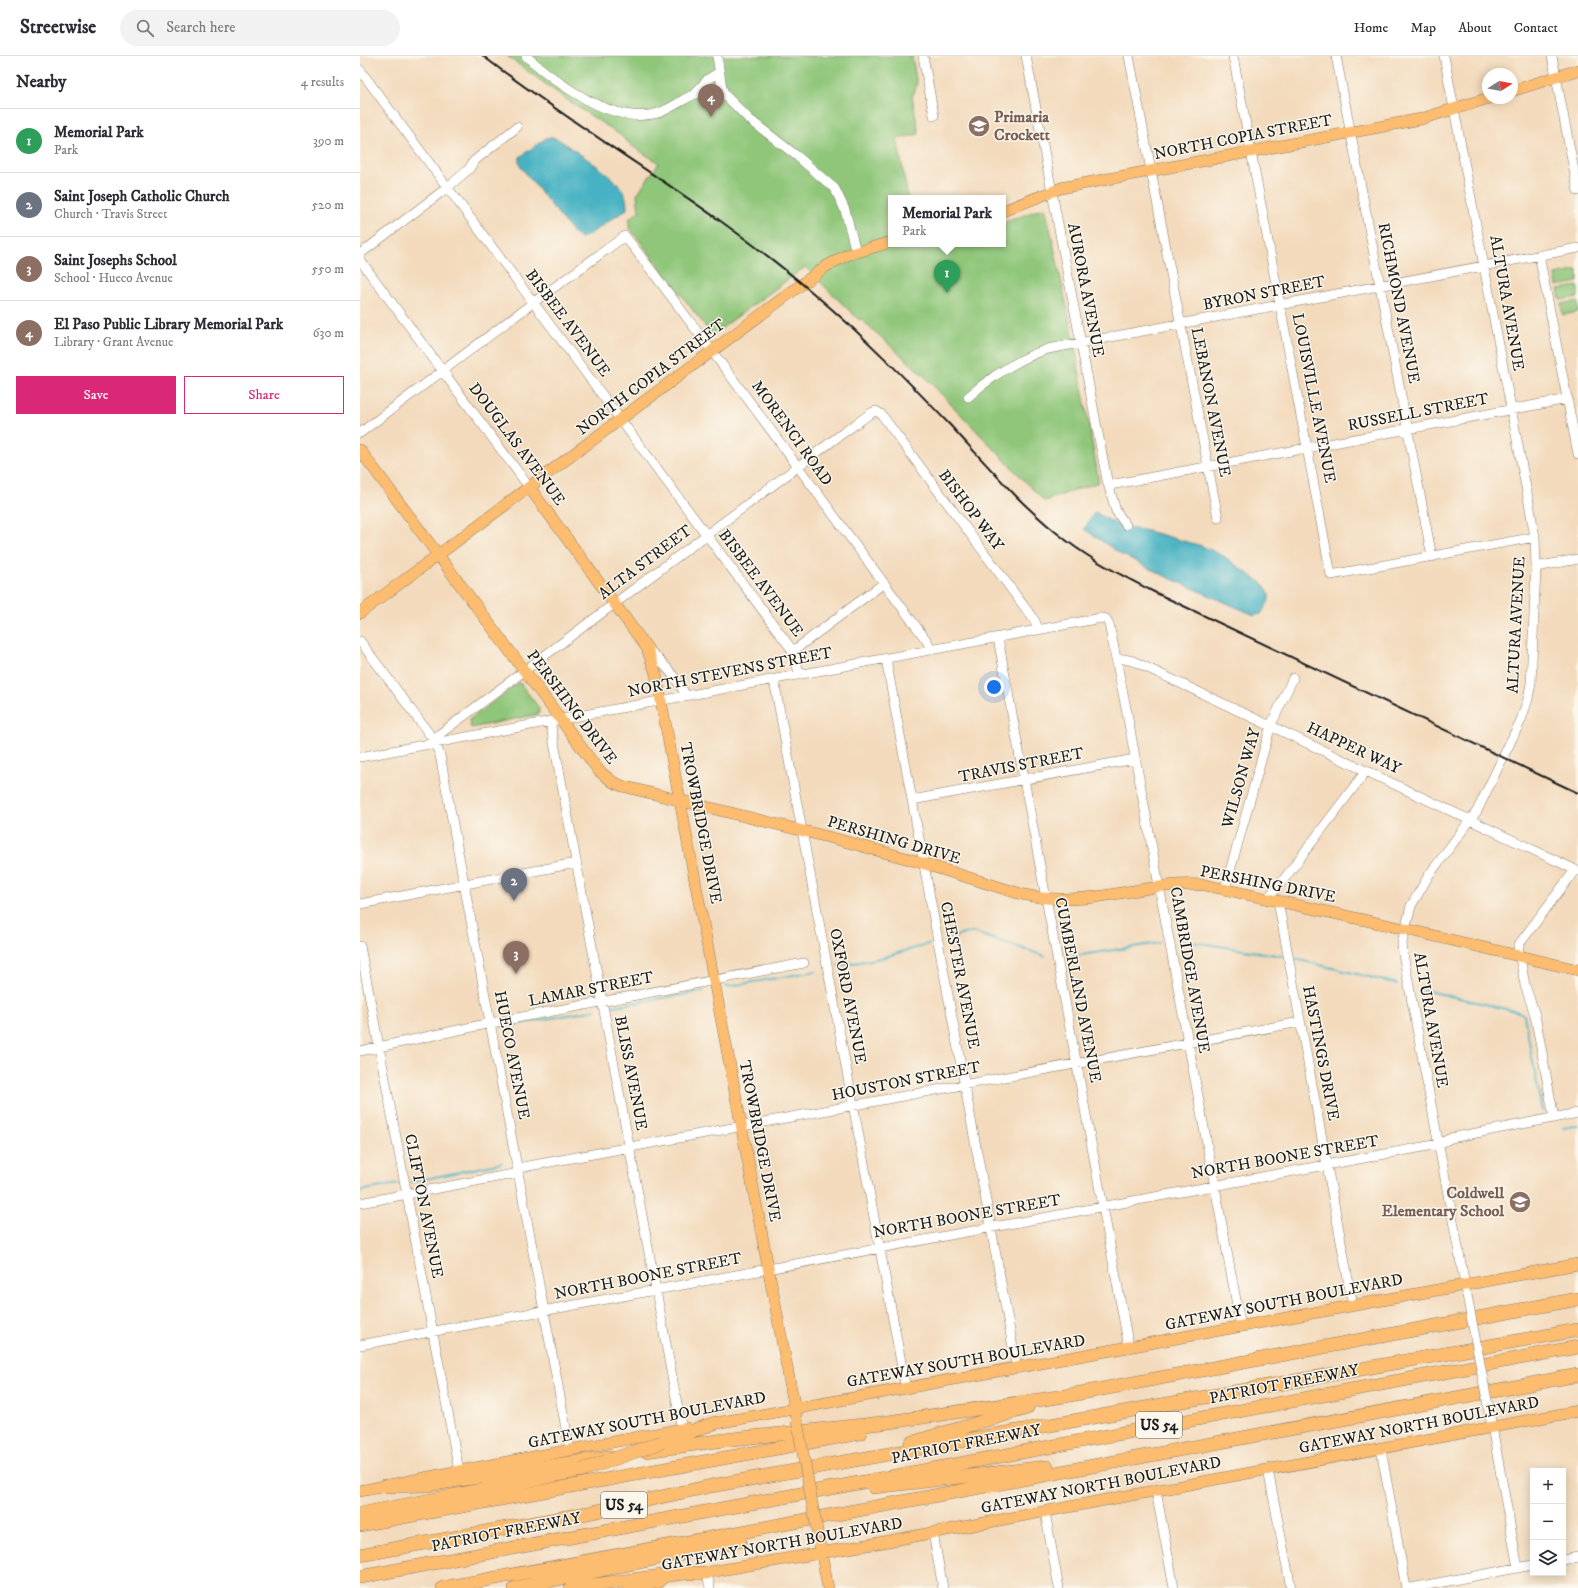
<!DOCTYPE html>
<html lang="en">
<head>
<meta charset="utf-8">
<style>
  body { margin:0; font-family:"IM FELL DW Pica",serif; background:#f2f2f3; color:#2b2b33 }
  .controls { position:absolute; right:12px; bottom:12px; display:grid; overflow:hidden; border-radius:0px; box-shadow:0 2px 10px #0003 }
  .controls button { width:36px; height:36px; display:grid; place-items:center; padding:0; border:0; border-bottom:1px solid #e1e1e2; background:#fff; color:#2b2b33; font:20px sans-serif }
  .compass { position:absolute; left:1122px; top:12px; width:36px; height:36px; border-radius:50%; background:#fff; box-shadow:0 2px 10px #0003; rotate:79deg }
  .you { position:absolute; left:634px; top:631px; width:14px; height:14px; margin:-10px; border:3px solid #fff; border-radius:50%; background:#1a73e8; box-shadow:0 0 0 6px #1a73e833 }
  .badge { display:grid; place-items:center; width:26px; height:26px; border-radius:50%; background:#db2777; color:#fff; font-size:13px; font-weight:700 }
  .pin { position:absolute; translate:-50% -33px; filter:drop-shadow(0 1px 2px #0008) }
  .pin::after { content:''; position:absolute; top:21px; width:14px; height:12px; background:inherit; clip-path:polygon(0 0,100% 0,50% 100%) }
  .popup { position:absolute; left:528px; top:139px; width:118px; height:52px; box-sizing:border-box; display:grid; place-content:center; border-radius:0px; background:#fff; filter:drop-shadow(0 1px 3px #0005); font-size:13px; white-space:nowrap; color:#7c7c81 }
  .popup b { font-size:15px; color:#2b2b33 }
  .popup::after { content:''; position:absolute; left:50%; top:100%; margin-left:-8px; border:8px solid transparent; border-top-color:#fff }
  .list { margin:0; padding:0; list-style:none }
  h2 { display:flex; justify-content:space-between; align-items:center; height:52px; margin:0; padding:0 16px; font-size:17px }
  h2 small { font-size:13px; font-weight:400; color:#7c7c81 }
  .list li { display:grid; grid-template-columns:26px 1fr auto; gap:12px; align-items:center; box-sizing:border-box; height:64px; padding:0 16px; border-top:1px solid #e1e1e2 }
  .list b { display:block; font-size:15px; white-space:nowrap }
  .list p { margin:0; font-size:13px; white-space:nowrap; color:#7c7c81 }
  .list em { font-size:13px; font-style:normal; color:#7c7c81 }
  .actions { display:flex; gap:8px; padding:12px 16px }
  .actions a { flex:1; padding:9px 0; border:1px solid #db2777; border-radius:0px; text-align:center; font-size:14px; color:#db2777 }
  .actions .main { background:#db2777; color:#fff }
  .icon { flex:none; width:22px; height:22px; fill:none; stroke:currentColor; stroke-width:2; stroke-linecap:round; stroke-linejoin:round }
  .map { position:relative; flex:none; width:1218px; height:1532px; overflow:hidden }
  header { display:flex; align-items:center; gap:24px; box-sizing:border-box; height:56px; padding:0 20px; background:#fff; border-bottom:1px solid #e1e1e2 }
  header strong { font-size:19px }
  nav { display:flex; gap:22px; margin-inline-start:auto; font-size:14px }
  .search { width:280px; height:36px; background:#f2f2f3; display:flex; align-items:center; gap:10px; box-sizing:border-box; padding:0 14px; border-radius:22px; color:#7c7c81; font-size:15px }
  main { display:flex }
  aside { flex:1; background:#fff }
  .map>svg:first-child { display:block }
  .green { fill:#8fc679; stroke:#56714a }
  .water { fill:#46b2c3; stroke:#316770 }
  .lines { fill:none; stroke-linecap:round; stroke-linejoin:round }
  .stream { stroke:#46b2c3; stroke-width:2 }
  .minor-casing { stroke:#887b6c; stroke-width:10 }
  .major-casing { stroke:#887b6c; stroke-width:12 }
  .highway-casing { stroke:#887b6c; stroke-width:14 }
  .minor { stroke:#fff; stroke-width:9 }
  .major { stroke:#fcbd6f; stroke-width:11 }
  .highway { stroke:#fcbd6f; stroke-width:13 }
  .rail { stroke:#1c1c1c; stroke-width:2 }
  .minor-bridge-casing { stroke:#887b6c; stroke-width:10; stroke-linecap:butt }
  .major-bridge-casing { stroke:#887b6c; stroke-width:12; stroke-linecap:butt }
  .highway-bridge-casing { stroke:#887b6c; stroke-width:14; stroke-linecap:butt }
  .minor-bridge { stroke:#fff; stroke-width:9 }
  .major-bridge { stroke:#fcbd6f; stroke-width:11 }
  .highway-bridge { stroke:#fcbd6f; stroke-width:13 }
  .labels { text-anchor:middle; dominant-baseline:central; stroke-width:3; stroke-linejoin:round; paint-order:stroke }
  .shield { fill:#fbf7ec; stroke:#5f5e5a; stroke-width:1 }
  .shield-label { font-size:15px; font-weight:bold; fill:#1c1c1c }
  .education-label { font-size:16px; font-weight:bold; fill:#785e54; stroke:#fbf7ec; text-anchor:start }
  .street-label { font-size:16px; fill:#1c1c1c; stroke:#fbf7ec }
</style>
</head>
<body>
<header>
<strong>Streetwise</strong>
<div class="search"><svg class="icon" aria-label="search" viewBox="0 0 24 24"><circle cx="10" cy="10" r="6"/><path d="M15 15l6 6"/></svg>Search here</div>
<nav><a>Home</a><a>Map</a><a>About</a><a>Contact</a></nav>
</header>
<main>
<aside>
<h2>Nearby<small>4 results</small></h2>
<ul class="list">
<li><span class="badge" style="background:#2e9e5b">1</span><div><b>Memorial Park</b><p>Park</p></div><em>390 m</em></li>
<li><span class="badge" style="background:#6b7280">2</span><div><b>Saint Joseph Catholic Church</b><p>Church · Travis Street</p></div><em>520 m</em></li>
<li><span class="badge" style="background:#8d6e63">3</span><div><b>Saint Josephs School</b><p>School · Hueco Avenue</p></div><em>550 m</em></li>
<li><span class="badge" style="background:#8d6e63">4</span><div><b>El Paso Public Library Memorial Park</b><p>Library · Grant Avenue</p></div><em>630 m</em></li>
</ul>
<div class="actions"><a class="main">Save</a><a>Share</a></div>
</aside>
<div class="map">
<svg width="1218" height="1532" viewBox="0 0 1218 1532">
  <rect width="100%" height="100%" fill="#fbf7ec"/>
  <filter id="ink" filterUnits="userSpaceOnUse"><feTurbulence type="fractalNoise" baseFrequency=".025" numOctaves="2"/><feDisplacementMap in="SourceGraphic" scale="8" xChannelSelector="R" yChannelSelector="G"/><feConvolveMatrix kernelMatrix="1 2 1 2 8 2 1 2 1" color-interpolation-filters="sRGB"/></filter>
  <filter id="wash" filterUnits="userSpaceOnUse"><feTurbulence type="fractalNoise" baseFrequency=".012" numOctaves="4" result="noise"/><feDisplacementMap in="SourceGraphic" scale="16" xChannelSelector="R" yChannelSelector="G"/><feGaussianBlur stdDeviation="0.9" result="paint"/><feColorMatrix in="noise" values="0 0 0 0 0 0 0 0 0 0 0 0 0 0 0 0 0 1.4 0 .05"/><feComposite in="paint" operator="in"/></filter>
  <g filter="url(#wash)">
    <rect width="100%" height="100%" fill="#f3dabc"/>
    <!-- green -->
    <path class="green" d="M147,0H552L557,29L552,41L559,78L537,83L548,142H531V188H643V167L683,152L686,154L712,275L739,426L684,445L563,319L501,263H498L445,211L352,279L269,171L270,162L279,156L277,138L299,107L272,90L259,78L213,48Z
      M1218,214V226L1197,230L1195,219Z
      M1218,230V241L1200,244L1198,233Z
      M1218,245V256L1203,259L1201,248Z
      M158,627H160L179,652V658L111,672L109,664Z"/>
    <!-- water -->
    <path class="water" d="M192,81L199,84C218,97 248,115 261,132C266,138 267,146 267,153L227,180L221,182L215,179L160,110L159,105L160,101L186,82Z
      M735,456L761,471L784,474L842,490L862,499L904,529C914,542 908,546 901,558L894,559L807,521L761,498L724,473Z"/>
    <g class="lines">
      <!-- stream -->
      <path class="stream" d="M589,882L612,876L685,900
        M821,884L922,900
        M708,901L799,887
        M936,903L1037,928
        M478,910L521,902L569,888
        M366,931L456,915
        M1060,933L1159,956L1164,959L1182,1055
        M249,951L344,935
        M142,971L236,954
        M1203,1072L1218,1069
        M51,1126L142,1107
        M0,1135L38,1128"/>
    </g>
  </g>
  <g filter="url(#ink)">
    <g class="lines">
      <!-- minor casing -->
      <g class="minor-casing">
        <path id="minor" d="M166,0C198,28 254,70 298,57C311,53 321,44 333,39C340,36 355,37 363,36
          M357,0L362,32L365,39L389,63L437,100L475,133L485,154L496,196
          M563,0L574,60
          M666,0L747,424L756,455L766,469
          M769,0L858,462
          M873,0L971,519L1175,481
          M976,0L1072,501
          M1084,0L1169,447L1175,481L1176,511L1171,627L1168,643L1161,664L1117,755L1069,819L1051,850L1042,887L1043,898L1106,1234
          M1192,0L1218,135
          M0,14L430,591L436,603L439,619
          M334,38L348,23L359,16
          M0,198L88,131L109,113L114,105L157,71
          M1179,199L1218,398
          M0,204L169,431
          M608,341C632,320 657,303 688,293L1218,192
          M0,377L174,246L265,180C368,314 466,450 567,585L571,594
          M750,429L1208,343
          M1176,511L1218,503
          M638,582L769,1292
          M0,585L73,683L80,699L210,1394
          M287,592C302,606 317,621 326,640
          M433,595L524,527
          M526,603L657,1313
          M756,603H764L773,605L1218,815
          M414,624L546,1333
          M190,665L322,1374
          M73,683L479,380L511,357L516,355L521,358L675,565L678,574
          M0,701L741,562L746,563L749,568L766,652L881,1271
          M552,744L775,703
          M865,833L911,669L933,622
          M907,842L918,831L1006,715
          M918,845L993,1250
          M0,848L216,807
          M0,890L99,1415
          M0,995L131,967L444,907
          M1194,1062L1175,959L1165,929L1158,891L1160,887L1215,814
          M158,1112L940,966
          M0,1147L158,1117
          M0,1289L1079,1088L1091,1082L1218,1057
          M1130,1360L1158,1512
          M1021,1393L1046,1532
          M908,1414L931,1532
          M796,1435L814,1532
          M685,1456L699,1532
          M573,1477L583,1532
          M1203,1504L1218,1501
          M347,1517L350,1532
          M1051,1532L1173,1509"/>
      </g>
      <!-- major casing -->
      <g class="major-casing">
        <path id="major" d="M1152,35L1218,14
          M643,155L701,132L1061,63L1129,42
          M0,394L239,715L253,726L262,730L476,783L549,803L661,838C674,841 688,843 701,843C750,844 797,825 845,829L1045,873L1218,914
          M169,431L287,592L296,618L436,1359
          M0,557L465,211L487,199L531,186
          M346,1369L1218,1208
          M0,1435L99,1415L327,1372
          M460,1489L468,1532
          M338,1518L518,1487L1218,1355
          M269,1532L300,1526"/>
      </g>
      <!-- highway casing -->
      <g class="highway-casing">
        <path id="highway" d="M302,1386L355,1367
          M551,1387L667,1352
          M286,1395L364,1384L522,1367L705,1340L1218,1243
          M25,1430L67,1429L249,1401
          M514,1431L687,1411
          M0,1458L222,1414
          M0,1469L500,1377
          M0,1499L228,1457L351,1430L1218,1274
          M0,1521L1218,1291
          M83,1532L1218,1319
          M155,1532L380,1485
          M211,1532L325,1517H347"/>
      </g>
      <!-- minor -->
      <use href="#minor" class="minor"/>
      <!-- major -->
      <use href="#major" class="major"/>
      <!-- highway -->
      <use href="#highway" class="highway"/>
      <!-- rail -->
      <path class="rail" d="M123,0C230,83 350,148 453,237C502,278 546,323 590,369C627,409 663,452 707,485C733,505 763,520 792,535L1218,737"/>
      <!-- minor-bridge casing -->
      <g class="minor-bridge-casing">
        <path id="minor-bridge" d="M1107,1239L1130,1360"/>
      </g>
      <!-- major-bridge casing -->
      <g class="major-bridge-casing">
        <path id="major-bridge" d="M437,1365L459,1485"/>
      </g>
      <!-- highway-bridge casing -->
      <g class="highway-bridge-casing">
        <path id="highway-bridge" d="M222,1414L302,1386"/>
      </g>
      <!-- minor-bridge -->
      <use href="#minor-bridge" class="minor-bridge"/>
      <!-- major-bridge -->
      <use href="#major-bridge" class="major-bridge"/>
      <!-- highway-bridge -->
      <use href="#highway-bridge" class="highway-bridge"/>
    </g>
  </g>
  <!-- icons -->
  <defs>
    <g id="school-disc" transform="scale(1.15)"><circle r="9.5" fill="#8d6e63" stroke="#fbf7ec"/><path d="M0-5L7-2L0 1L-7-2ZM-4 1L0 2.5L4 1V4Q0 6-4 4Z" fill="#fff"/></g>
  </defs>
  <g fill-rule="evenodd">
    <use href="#school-disc" x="619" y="70"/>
    <use href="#school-disc" x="1160" y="1146"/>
  </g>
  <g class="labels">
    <!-- shield labels -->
    <g class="shield">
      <rect x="776" y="1356" width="46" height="26" rx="3"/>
      <rect x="241" y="1436" width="46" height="26" rx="3"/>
    </g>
    <g class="shield-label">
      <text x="799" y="1369">US 54</text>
      <text x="264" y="1449">US 54</text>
    </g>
    <!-- education labels -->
    <g class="education-label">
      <text x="634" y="61">Primaria<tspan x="634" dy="18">Crockett</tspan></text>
      <text x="1144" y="1137" text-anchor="end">Coldwell<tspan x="1144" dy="18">Elementary School</tspan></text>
    </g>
    <!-- street labels -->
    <g class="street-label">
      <text transform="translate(883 81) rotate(-11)">NORTH COPIA STREET</text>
      <text transform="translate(726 234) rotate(79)">AURORA AVENUE</text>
      <text transform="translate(904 237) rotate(-11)">BYRON STREET</text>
      <text transform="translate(1039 247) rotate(79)">RICHMOND AVENUE</text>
      <text transform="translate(1147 247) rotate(80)">ALTURA AVENUE</text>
      <text transform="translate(208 267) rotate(53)">BISBEE AVENUE</text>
      <text transform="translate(291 321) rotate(-37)">NORTH COPIA STREET</text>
      <text transform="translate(954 342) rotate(79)">LOUISVILLE AVENUE</text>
      <text transform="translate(851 346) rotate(79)">LEBANON AVENUE</text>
      <text transform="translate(1058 356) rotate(-11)">RUSSELL STREET</text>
      <text transform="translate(432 377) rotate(54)">MORENCI ROAD</text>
      <text transform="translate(157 388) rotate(53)">DOUGLAS AVENUE</text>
      <text transform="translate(611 454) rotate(53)">BISHOP WAY</text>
      <text transform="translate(285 506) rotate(-37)">ALTA STREET</text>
      <text transform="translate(401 527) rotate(53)">BISBEE AVENUE</text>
      <text transform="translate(1156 569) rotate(-87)">ALTURA AVENUE</text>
      <text transform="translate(370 616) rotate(-11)">NORTH STEVENS STREET</text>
      <text transform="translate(212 651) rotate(53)">PERSHING DRIVE</text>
      <text transform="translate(994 692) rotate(25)">HAPPER WAY</text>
      <text transform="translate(661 709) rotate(-11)">TRAVIS STREET</text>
      <text transform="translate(881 722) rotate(-74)">WILSON WAY</text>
      <text transform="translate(341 767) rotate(79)">TROWBRIDGE DRIVE</text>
      <text transform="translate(534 784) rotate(16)">PERSHING DRIVE</text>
      <text transform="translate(908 828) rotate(11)">PERSHING DRIVE</text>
      <text transform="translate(830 914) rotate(80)">CAMBRIDGE AVENUE</text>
      <text transform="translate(600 919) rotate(79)">CHESTER AVENUE</text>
      <text transform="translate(231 933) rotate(-11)">LAMAR STREET</text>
      <text transform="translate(718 934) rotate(79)">CUMBERLAND AVENUE</text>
      <text transform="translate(488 940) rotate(79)">OXFORD AVENUE</text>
      <text transform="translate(1071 964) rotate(80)">ALTURA AVENUE</text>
      <text transform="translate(961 997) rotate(79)">HASTINGS DRIVE</text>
      <text transform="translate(152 999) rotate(79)">HUECO AVENUE</text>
      <text transform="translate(271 1017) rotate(79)">BLISS AVENUE</text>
      <text transform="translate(546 1025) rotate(-11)">HOUSTON STREET</text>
      <text transform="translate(400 1085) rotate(79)">TROWBRIDGE DRIVE</text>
      <text transform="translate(925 1101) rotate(-10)">NORTH BOONE STREET</text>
      <text transform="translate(64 1150) rotate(79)">CLIFTON AVENUE</text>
      <text transform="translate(607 1160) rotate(-10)">NORTH BOONE STREET</text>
      <text transform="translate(288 1220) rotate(-11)">NORTH BOONE STREET</text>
      <text transform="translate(924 1246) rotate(-11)">GATEWAY SOUTH BOULEVARD</text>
      <text transform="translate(606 1305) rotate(-10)">GATEWAY SOUTH BOULEVARD</text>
      <text transform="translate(924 1328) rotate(-11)">PATRIOT FREEWAY</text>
      <text transform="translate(287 1364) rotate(-11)">GATEWAY SOUTH BOULEVARD</text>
      <text transform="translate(1059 1369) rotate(-11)">GATEWAY NORTH BOULEVARD</text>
      <text transform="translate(606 1388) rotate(-11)">PATRIOT FREEWAY</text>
      <text transform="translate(741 1429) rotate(-11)">GATEWAY NORTH BOULEVARD</text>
      <text transform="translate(146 1476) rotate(-11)">PATRIOT FREEWAY</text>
      <text transform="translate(422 1488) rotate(-10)">GATEWAY NORTH BOULEVARD</text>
    </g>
  </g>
</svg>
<div class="controls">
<button>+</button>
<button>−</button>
<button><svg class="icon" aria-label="layers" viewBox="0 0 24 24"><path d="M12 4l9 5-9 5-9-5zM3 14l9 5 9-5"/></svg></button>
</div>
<svg class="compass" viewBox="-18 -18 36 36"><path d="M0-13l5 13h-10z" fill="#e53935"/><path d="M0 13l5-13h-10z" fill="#7c7c81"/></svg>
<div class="you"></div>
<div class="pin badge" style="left:587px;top:237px;background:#2e9e5b">1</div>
<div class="popup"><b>Memorial Park</b>Park</div>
<div class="pin badge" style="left:154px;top:845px;background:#6b7280">2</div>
<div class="pin badge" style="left:156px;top:918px;background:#8d6e63">3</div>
<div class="pin badge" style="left:351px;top:61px;background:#8d6e63">4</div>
</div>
</main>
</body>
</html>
